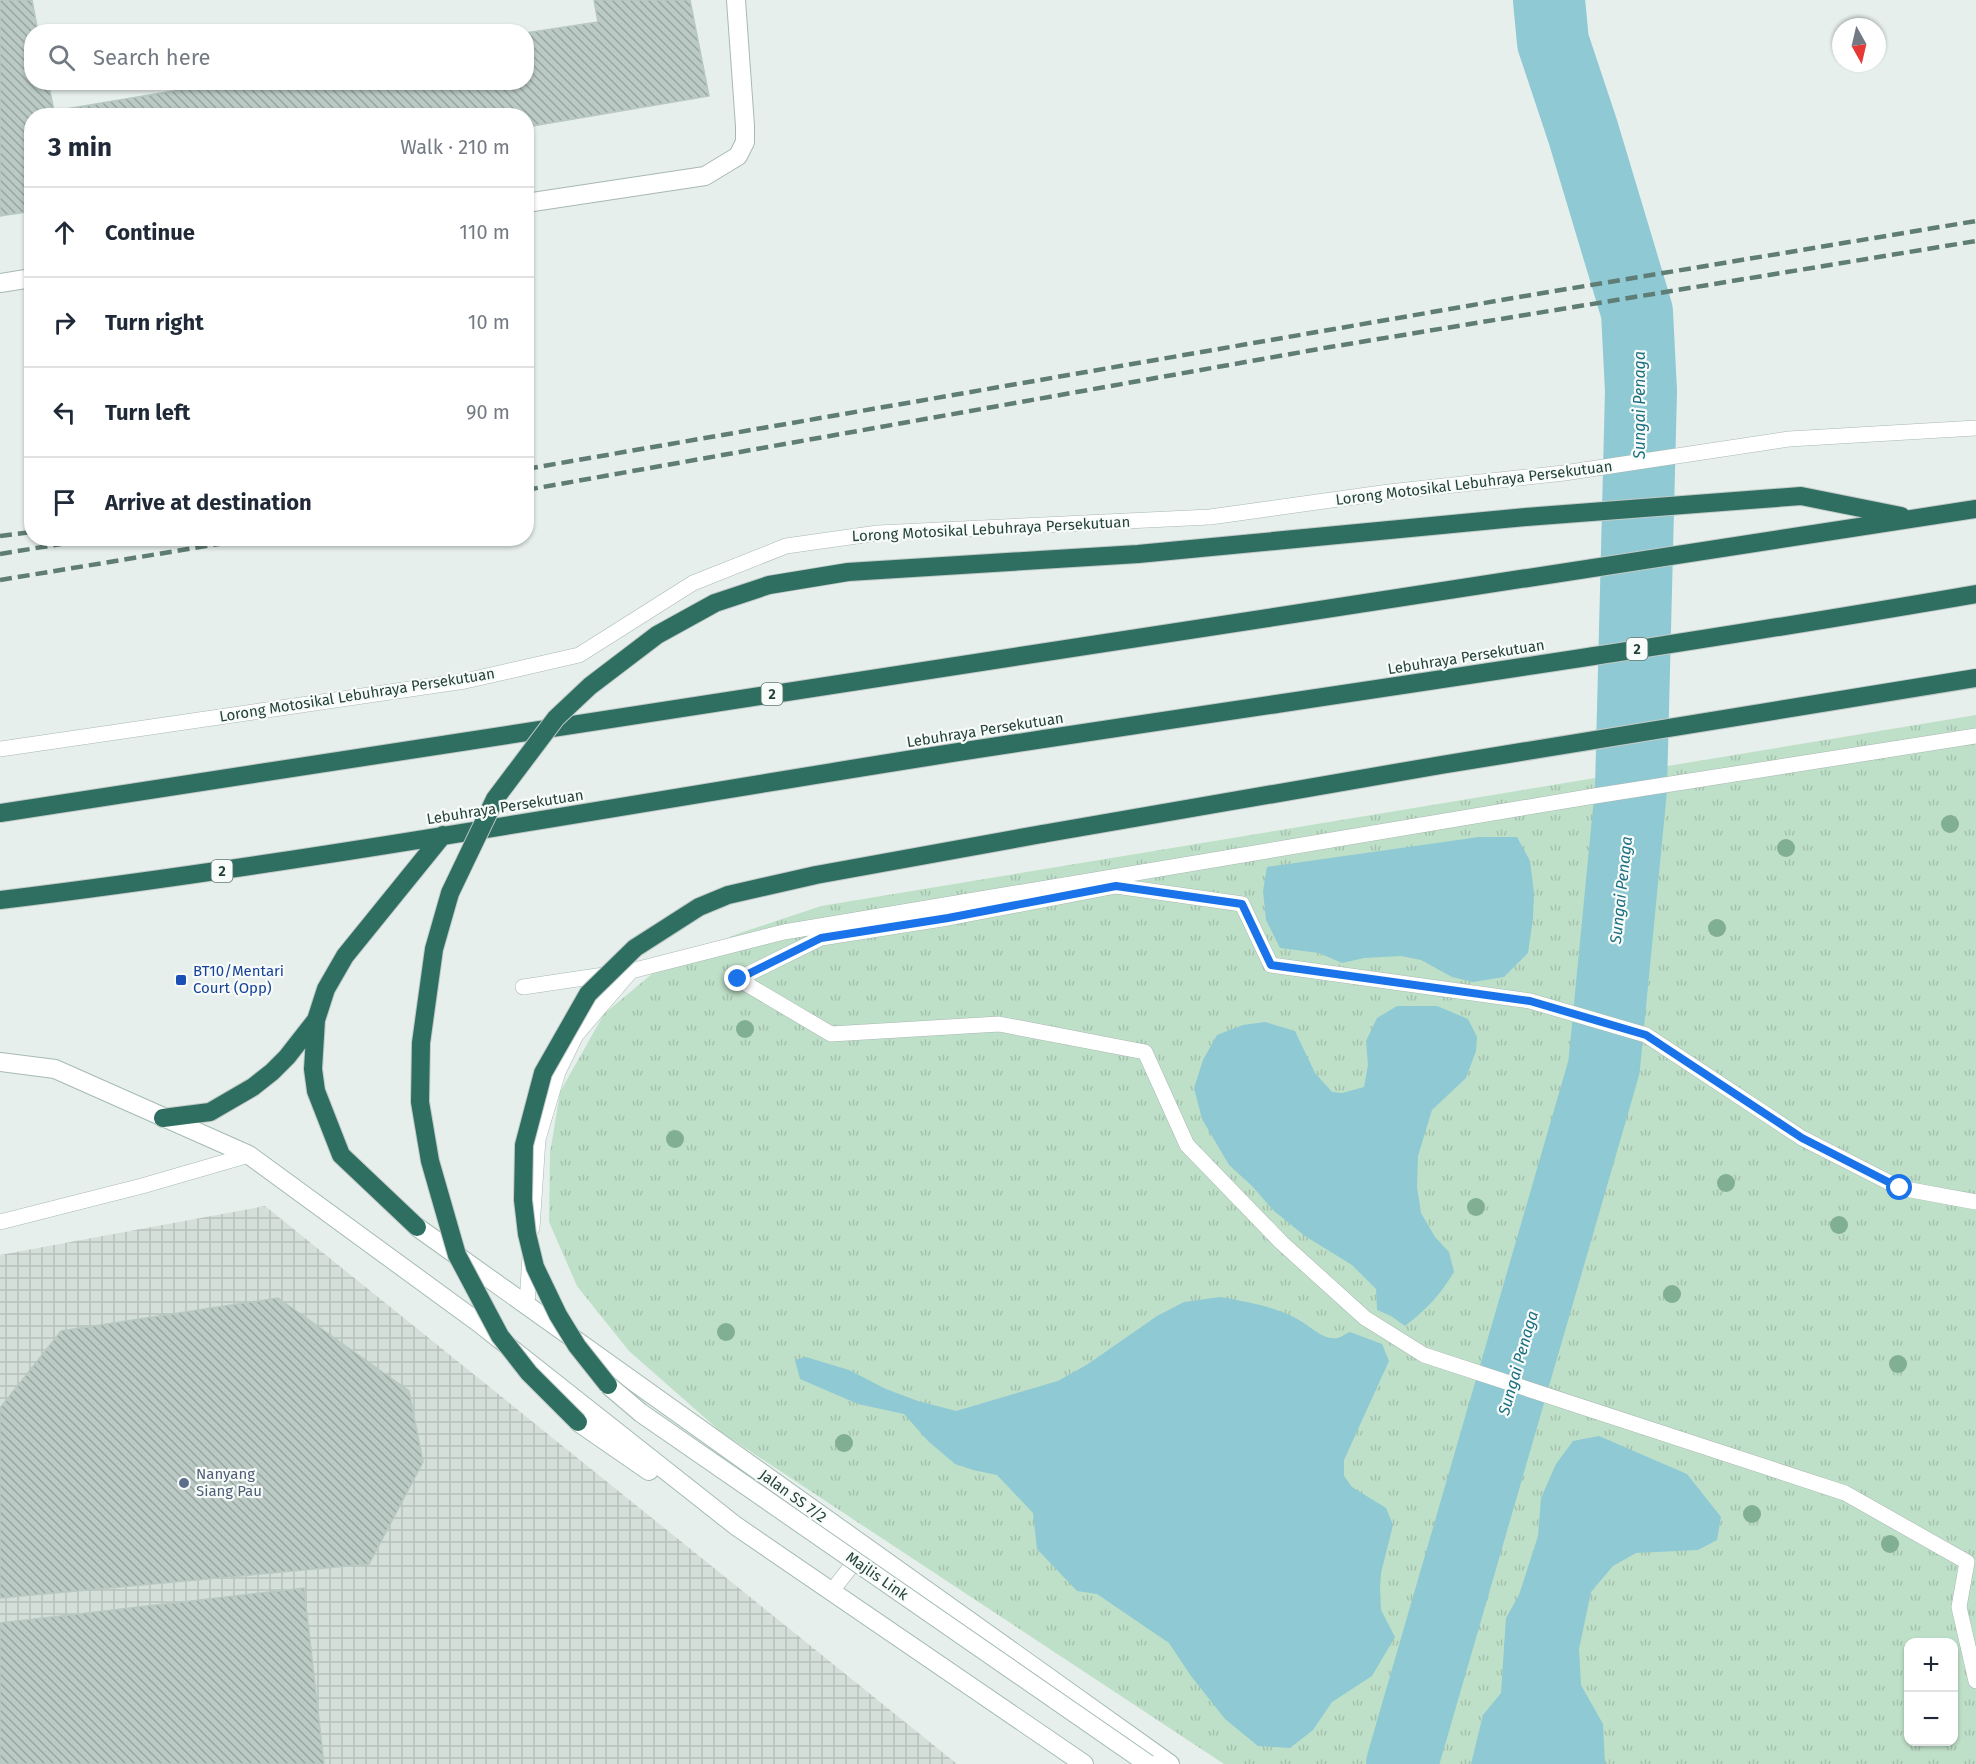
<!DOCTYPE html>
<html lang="en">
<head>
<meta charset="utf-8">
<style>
  body { margin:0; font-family:"Fira Sans",sans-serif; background:#f2f2f3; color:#1f2937 }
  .controls { position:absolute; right:18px; bottom:18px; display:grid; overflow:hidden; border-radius:12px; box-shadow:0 2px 4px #0004 }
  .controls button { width:54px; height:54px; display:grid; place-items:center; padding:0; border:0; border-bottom:2px solid #e0e1e3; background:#fff; color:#1f2937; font:30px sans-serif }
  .compass { position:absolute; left:1832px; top:18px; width:54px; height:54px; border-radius:50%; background:#fff; box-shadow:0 2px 4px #0004; rotate:172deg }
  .stop { position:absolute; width:18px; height:18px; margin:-14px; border:4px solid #1a73e8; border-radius:50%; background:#fff }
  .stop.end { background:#1a73e8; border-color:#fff; box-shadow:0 2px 6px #0008 }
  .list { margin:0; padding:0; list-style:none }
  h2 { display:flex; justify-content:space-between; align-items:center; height:78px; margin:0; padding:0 24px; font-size:26px }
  h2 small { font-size:20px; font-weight:400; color:#747a83 }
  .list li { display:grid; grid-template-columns:39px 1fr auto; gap:18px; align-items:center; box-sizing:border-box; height:90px; padding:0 24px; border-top:2px solid #e0e1e3 }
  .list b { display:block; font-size:22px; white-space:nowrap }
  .list em { font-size:20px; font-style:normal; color:#747a83 }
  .icon { flex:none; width:33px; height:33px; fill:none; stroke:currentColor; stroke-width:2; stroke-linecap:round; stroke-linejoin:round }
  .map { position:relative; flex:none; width:1976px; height:1764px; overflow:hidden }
  .search { position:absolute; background:#fff; box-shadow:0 2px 4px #0004; left:24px; top:24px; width:510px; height:66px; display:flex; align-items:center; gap:15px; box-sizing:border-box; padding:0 21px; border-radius:24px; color:#747a83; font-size:22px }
  .panel { position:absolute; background:#fff; box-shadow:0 2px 4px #0004; left:24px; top:108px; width:510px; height:438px; border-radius:24px }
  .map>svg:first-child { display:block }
  .industrial { fill:url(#industrial-grid) }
  .grass { fill:url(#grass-tufts); fill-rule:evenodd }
  .water { fill:#8ec9d4 }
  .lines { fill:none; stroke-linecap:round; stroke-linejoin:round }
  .river { stroke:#8ec9d4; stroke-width:72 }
  .building { fill:url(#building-back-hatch); stroke:#b8c9c2; stroke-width:1.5 }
  .lane-casing { stroke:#a8b8b2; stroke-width:16 }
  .street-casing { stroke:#a8b8b2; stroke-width:20 }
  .secondary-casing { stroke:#a4bbb3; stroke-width:20 }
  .highway-casing { stroke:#c2cac8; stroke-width:20 }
  .lane { stroke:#fff; stroke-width:15 }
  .street { stroke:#fff; stroke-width:18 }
  .secondary { stroke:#fff; stroke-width:18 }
  .highway { stroke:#2f6f62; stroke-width:18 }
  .rail { stroke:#5f7d75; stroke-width:4.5; stroke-dasharray:12 6; stroke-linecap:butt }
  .secondary-bridge-casing { stroke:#a4bbb3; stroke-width:20; stroke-linecap:butt }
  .highway-bridge-casing { stroke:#c2cac8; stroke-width:20; stroke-linecap:butt }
  .secondary-bridge { stroke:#fff; stroke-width:18 }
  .highway-bridge { stroke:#2f6f62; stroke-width:18 }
  .tree { fill:#80af93 }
  .route { stroke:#1a73e8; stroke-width:8 }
  .transit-dot { fill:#1a4fb4; stroke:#f7fbf9; stroke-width:2 }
  .service-dot { fill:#5c6f8a; stroke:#f7fbf9; stroke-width:2 }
  .labels { text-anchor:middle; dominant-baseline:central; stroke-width:4.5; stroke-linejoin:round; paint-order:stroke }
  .shield { fill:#f7fbf9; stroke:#637a73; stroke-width:1.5 }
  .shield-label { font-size:14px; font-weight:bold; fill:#24423a }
  .street-label { font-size:15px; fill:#24423a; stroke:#f7fbf9 }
  .transit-label { font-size:15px; fill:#164399; stroke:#f7fbf9; text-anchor:start }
  .service-label { font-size:15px; fill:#4e5e75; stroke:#f7fbf9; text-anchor:start }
  .water-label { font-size:16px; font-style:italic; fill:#1c6f80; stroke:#f7fbf9 }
</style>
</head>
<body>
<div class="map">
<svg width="1976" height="1764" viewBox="0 0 1976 1764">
  <defs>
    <pattern id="industrial-grid" width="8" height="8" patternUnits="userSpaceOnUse" patternTransform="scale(1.5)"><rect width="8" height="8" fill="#d4dfda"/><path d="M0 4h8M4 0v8" fill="none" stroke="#b6c1bc"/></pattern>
    <pattern id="grass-tufts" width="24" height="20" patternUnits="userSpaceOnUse" patternTransform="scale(1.5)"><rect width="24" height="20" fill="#bfe0c8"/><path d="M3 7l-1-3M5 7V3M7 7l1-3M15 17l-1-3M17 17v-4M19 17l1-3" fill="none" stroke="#a4c1ad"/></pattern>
    <pattern id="building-back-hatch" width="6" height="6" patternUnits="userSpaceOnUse" patternTransform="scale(1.5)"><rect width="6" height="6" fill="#bbcac4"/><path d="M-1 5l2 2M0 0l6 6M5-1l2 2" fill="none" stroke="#98a6a0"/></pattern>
  </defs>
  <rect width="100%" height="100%" fill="#e6efeb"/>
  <!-- industrial -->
  <path class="industrial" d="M265,1206L957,1764H0V1255Z"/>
  <!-- grass -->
  <path class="grass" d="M1976,715V1764H1224L721,1432L629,1351L577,1286L549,1222L550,1153L560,1092L604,1014L659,968L737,934L821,906ZM1908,1642H1954V1742H1908Z"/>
  <!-- water -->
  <path class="water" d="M1479,837H1517L1530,861L1534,893L1533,918L1528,953L1504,977L1473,982L1452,977L1421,960L1401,956L1364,958L1342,963L1319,953L1280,948L1266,920L1263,891L1267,867Z
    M1397,1006H1437L1468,1019L1477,1037L1476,1051L1466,1078L1432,1110L1418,1156L1417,1187L1421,1213L1435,1237L1449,1252L1454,1272C1440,1295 1426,1310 1405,1326L1391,1316L1377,1310L1376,1289L1352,1265L1305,1236L1274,1211L1252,1186L1229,1165L1202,1119L1194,1088L1203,1060L1217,1035L1243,1025L1265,1022L1295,1031L1315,1073L1332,1092L1342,1093L1364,1087L1368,1065L1366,1041L1377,1018Z
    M1220,1297C1249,1302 1284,1308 1308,1326C1317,1332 1326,1340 1338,1338C1341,1337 1347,1333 1350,1332L1382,1344L1389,1361L1344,1460V1476L1352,1487L1386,1508L1393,1525L1381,1573L1380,1588L1381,1610L1395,1637L1372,1676L1332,1702L1313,1730L1290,1748L1258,1746L1225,1719L1191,1676L1169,1643L1097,1594L1077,1591L1037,1549L1033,1513L997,1475L973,1470L955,1464L928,1441L904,1414L858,1404L800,1379L795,1360L806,1357L849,1370L886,1389L918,1401L956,1411L1058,1381L1088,1364L1157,1316L1184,1302Z
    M1599,1436L1687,1474L1721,1517L1717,1540L1698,1550L1636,1553L1613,1566L1591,1592L1579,1649L1581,1685L1603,1724L1605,1764H1471L1483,1715L1501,1693L1506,1618L1519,1595L1538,1536L1541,1498L1556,1464L1573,1441Z"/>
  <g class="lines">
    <!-- river -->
    <path class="river" d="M1402,1764L1604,1067L1631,789L1641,391L1637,312L1583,132L1553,42L1549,0"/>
  </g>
  <!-- building -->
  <path class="building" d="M0,0H32L38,32H32V82H48L54,111L227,82H526V33L598,22L594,0H690L709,96L526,127V116H32V211L0,216Z
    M278,1298L409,1391L423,1462L369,1564L0,1598V1408L61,1331Z
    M304,1588L324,1764H0V1623Z"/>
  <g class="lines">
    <!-- lane casing -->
    <g class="lane-casing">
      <path id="lane" d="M0,749L465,681L579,655L693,583L786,546L878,533L1210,517L1389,492L1564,473L1789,439L1976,428
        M523,987L631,971L784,932L1588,797L1976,736
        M1976,1202L1900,1188L1802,1138L1646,1035L1530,1001L1271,965L1242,904L1116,886L948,918L821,938L738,979L831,1034L999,1024L1145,1052L1187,1145L1282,1243L1365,1318L1424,1355L1845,1493L1967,1562L1959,1607L1976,1681
        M0,1222L142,1186L249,1155
        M532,1228L538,1139L558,1072L576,1035L631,971
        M527,1305L530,1255
        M832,1591L862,1552"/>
    </g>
    <!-- street casing -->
    <g class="street-casing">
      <path id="street" d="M526,203L705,176L738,156L745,142V126L736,0
        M0,283L32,278"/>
    </g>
    <!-- secondary casing -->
    <g class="secondary-casing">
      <path id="secondary" d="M0,1062L55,1069L249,1155L479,1323L736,1526L1084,1764
        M417,1227L1170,1764
        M578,1422L649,1471"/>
    </g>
    <!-- highway casing -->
    <g class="highway-casing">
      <path id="highway" d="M1056,559L1138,554L1526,517L1801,496L1901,516
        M0,813L1976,509
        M1042,834L1441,765L1976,678
        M0,900C312,862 622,805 933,756C1281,702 1629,654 1976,594
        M163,1118L210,1112L253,1087L272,1072L287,1057L316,1020
        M417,1227L341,1155L316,1091L313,1069L316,1020L326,989L345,956L443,835"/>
    </g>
    <!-- lane -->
    <use href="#lane" class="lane"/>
    <!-- street -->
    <use href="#street" class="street"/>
    <!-- secondary -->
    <use href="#secondary" class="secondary"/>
    <!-- highway -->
    <use href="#highway" class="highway"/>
    <!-- rail -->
    <path class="rail" d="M526,469L1519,297L1976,221
      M526,490L1330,347L1976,241
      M0,536L32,532
      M0,554L97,538
      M0,580L255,538"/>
    <!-- secondary-bridge casing -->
    <g class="secondary-bridge-casing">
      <path id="secondary-bridge" d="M608,1385L641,1413L1148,1764"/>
    </g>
    <!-- highway-bridge casing -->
    <g class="highway-bridge-casing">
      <path id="highway-bridge" d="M608,1385L577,1346L558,1315L535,1267L527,1234L523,1200L524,1145L543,1073L588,994L635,948L699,907L728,895L816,875L1042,834
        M578,1422L529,1373L500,1336L457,1255L430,1161L420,1102L421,1043L434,949L450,893L495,799L556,718L590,686L657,635L715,603L769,585L848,572L1056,559"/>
    </g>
    <!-- secondary-bridge -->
    <use href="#secondary-bridge" class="secondary-bridge"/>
    <!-- highway-bridge -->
    <use href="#highway-bridge" class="highway-bridge"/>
  </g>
  <!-- trees -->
  <g class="tree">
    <circle cx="1950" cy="824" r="9"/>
    <circle cx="1786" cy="848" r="9"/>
    <circle cx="1717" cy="928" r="9"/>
    <circle cx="745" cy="1029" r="9"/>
    <circle cx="675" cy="1139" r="9"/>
    <circle cx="1726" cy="1183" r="9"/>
    <circle cx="1476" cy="1207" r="9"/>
    <circle cx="1839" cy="1225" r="9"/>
    <circle cx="1672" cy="1294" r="9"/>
    <circle cx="726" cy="1332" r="9"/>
    <circle cx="1898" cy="1364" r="9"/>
    <circle cx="844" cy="1443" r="9"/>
    <circle cx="1752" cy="1514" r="9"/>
    <circle cx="1890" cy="1544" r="9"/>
  </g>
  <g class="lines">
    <!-- route -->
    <path class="route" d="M738,979L821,938L948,918L1116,886L1242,904L1271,965L1530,1001L1646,1035L1802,1138L1900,1188"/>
  </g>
  <!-- markers -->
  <rect class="transit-dot" x="175" y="974" width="12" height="12" rx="3"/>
  <circle class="service-dot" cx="184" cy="1483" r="6"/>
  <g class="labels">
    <!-- shield labels -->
    <g class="shield">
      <rect x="1626.5" y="638" width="21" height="22" rx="4.5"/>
      <rect x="761.5" y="683" width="21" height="22" rx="4.5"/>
      <rect x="211.5" y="860" width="21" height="22" rx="4.5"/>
    </g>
    <g class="shield-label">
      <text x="1637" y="649">2</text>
      <text x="772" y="694">2</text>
      <text x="222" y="871">2</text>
    </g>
    <!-- street labels -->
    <g class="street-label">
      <text transform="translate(1474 483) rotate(-7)">Lorong Motosikal Lebuhraya Persekutuan</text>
      <text transform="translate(991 529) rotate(-3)">Lorong Motosikal Lebuhraya Persekutuan</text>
      <text transform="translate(1466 657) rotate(-9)">Lebuhraya Persekutuan</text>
      <text transform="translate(357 695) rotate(-9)">Lorong Motosikal Lebuhraya Persekutuan</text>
      <text transform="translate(985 730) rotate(-9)">Lebuhraya Persekutuan</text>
      <text transform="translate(505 807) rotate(-9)">Lebuhraya Persekutuan</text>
      <text transform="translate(793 1496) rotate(36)">Jalan SS 7/2</text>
      <text transform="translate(877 1576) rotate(35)">Majlis Link</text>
    </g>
    <!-- transit labels -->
    <g class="transit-label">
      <text x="193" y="971">BT10/Mentari<tspan x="193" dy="17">Court (Opp)</tspan></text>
    </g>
    <!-- service labels -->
    <g class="service-label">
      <text x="196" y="1474">Nanyang<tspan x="196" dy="17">Siang Pau</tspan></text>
    </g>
    <!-- water labels -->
    <g class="water-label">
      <text transform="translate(1639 405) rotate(-90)">Sungai Penaga</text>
      <text transform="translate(1621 890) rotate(-84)">Sungai Penaga</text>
      <text transform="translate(1518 1363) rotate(-74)">Sungai Penaga</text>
    </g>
  </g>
</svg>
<div class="controls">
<button>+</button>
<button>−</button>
</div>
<svg class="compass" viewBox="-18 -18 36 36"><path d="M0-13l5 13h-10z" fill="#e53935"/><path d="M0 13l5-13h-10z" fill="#747a83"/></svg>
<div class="stop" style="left:1900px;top:1188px"></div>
<div class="stop end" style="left:738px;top:979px"></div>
<div class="search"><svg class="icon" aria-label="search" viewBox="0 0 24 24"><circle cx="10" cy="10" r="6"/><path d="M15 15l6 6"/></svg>Search here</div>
<section class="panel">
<h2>3 min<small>Walk · 210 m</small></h2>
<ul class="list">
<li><svg class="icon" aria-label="ahead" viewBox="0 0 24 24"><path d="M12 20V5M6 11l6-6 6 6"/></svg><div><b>Continue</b></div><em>110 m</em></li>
<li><svg class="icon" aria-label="right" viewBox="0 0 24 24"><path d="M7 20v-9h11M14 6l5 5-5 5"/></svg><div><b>Turn right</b></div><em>10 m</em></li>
<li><svg class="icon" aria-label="left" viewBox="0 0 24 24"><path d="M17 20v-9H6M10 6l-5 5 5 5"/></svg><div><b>Turn left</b></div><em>90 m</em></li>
<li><svg class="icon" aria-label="arrive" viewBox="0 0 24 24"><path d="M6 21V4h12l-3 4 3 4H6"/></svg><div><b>Arrive at destination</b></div></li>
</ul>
</section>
</div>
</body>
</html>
